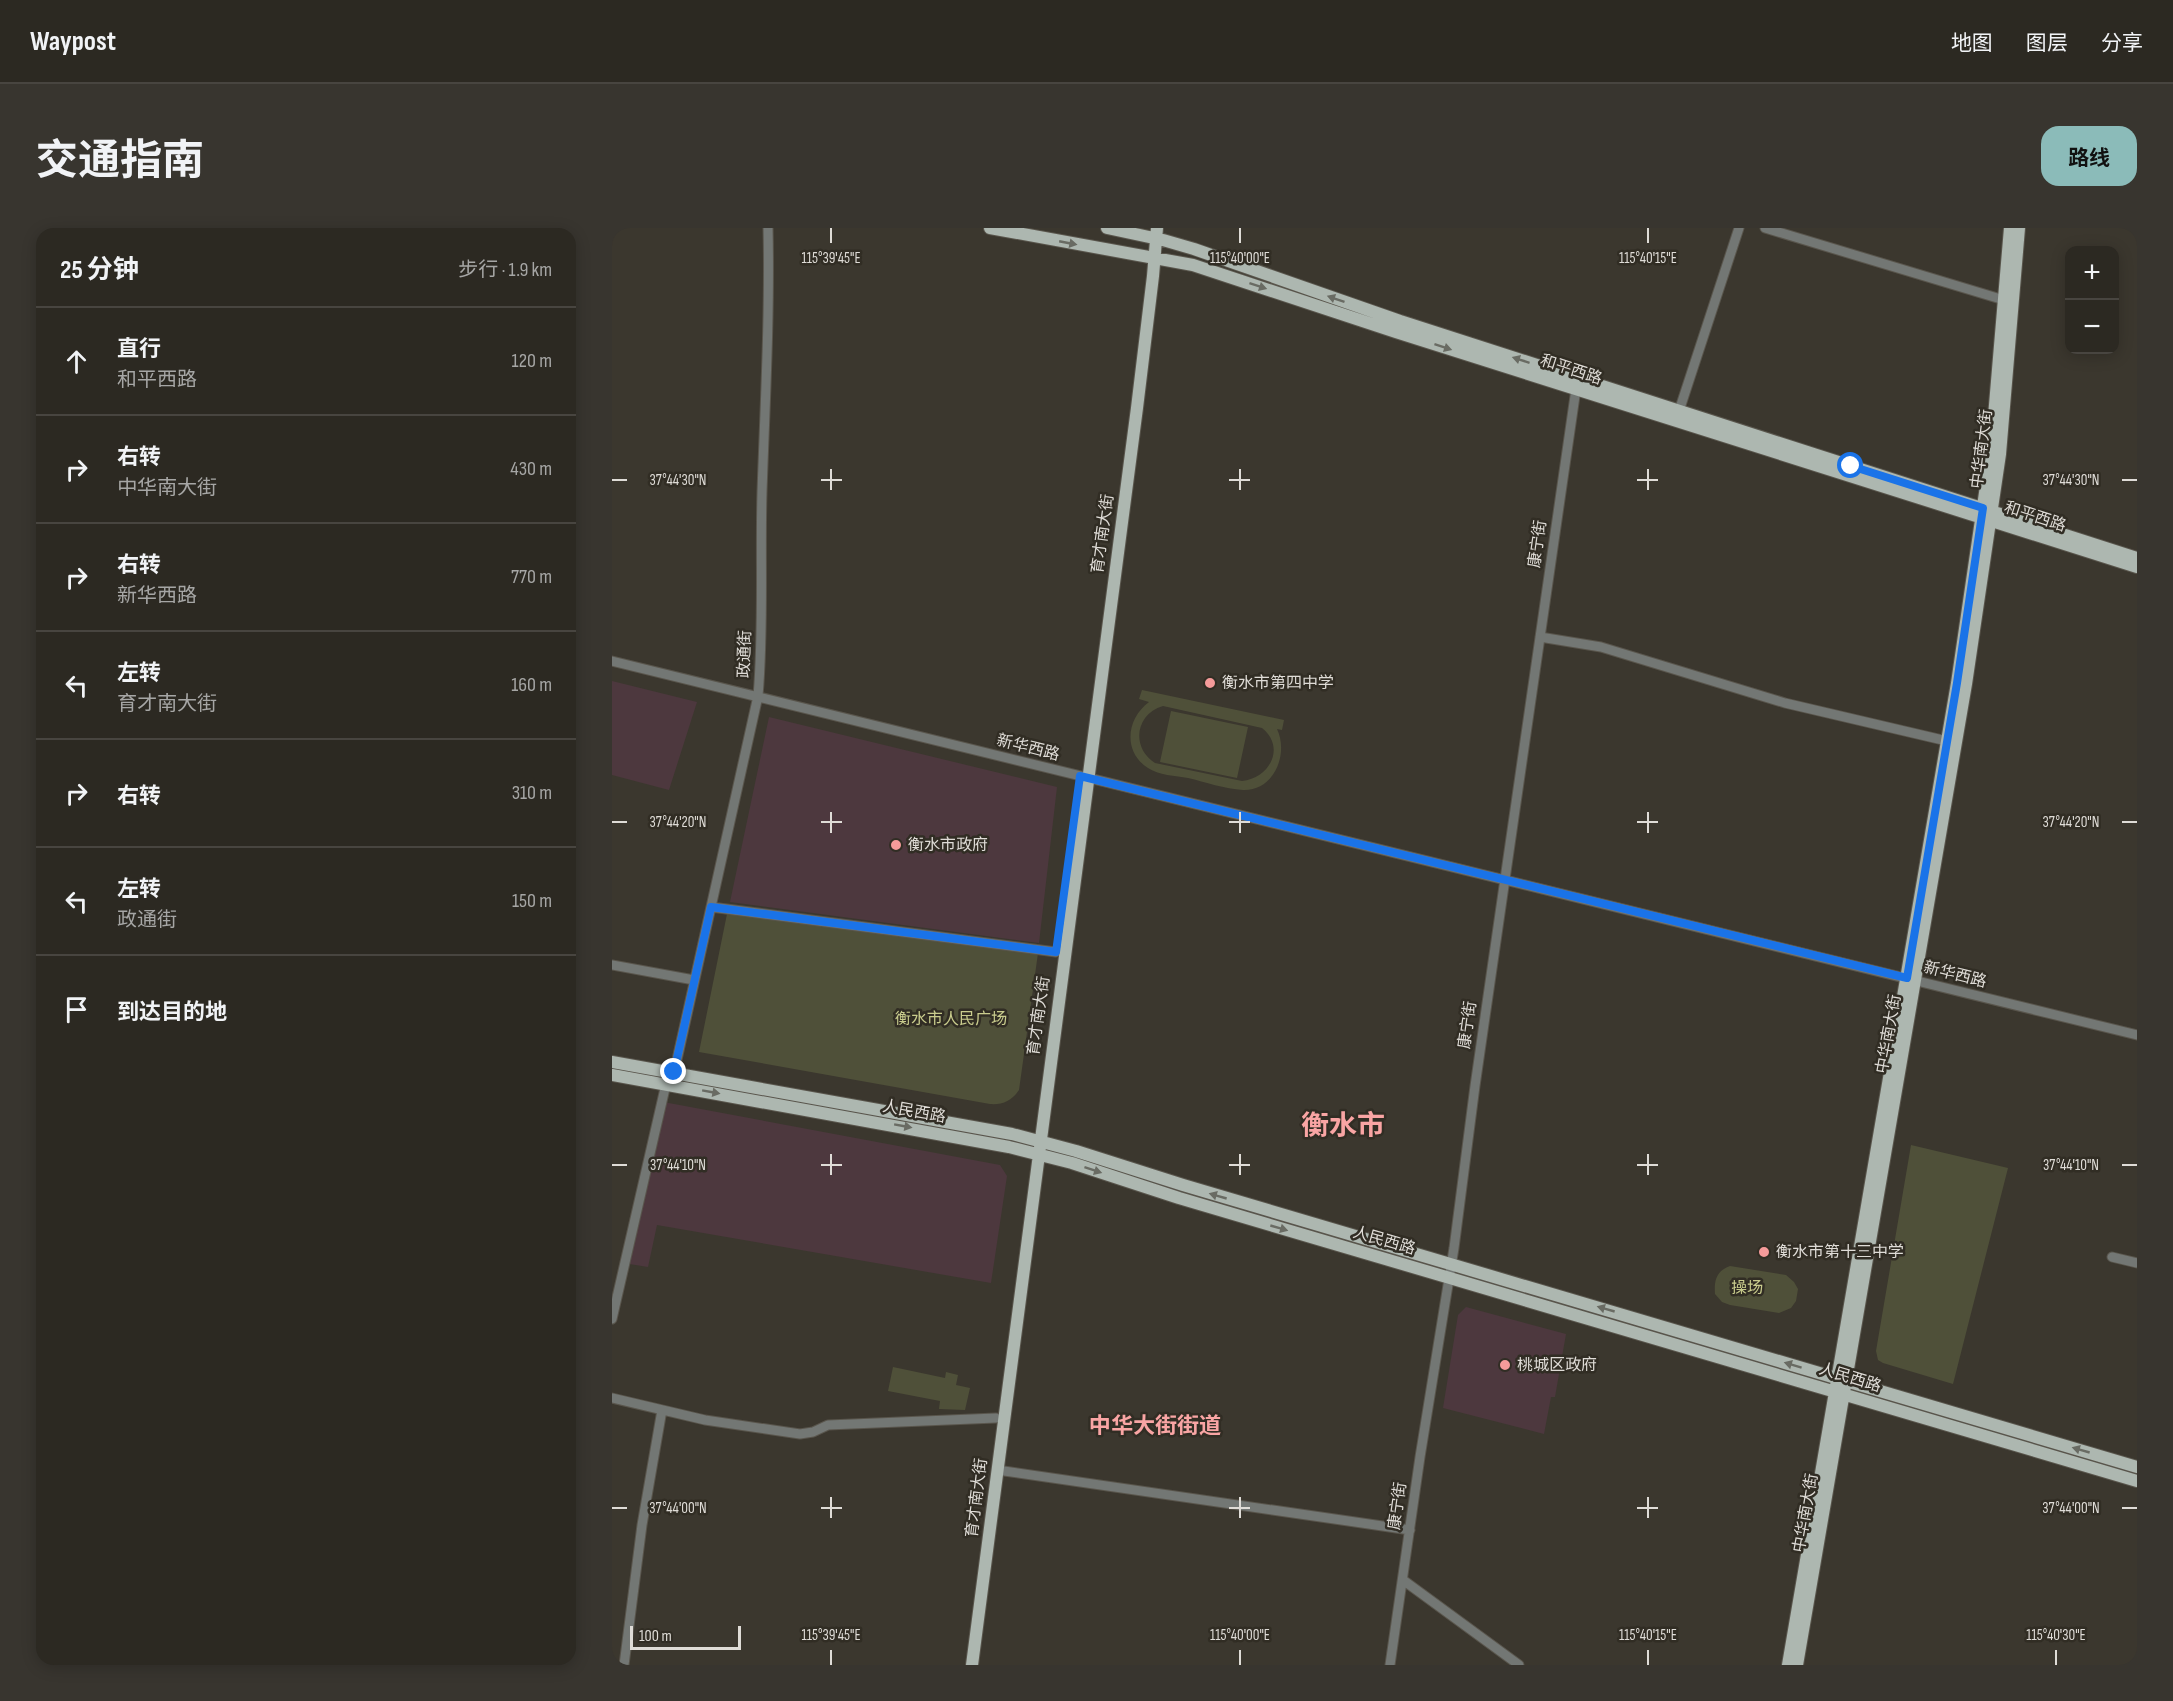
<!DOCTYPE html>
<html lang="zh">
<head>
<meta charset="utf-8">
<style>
  body { margin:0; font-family:"Sofia Sans Condensed","Noto Sans SC",sans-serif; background:#38352f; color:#f1f3f6 }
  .controls { position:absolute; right:18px; top:18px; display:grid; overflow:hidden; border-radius:12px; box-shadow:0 3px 15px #0003 }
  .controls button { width:54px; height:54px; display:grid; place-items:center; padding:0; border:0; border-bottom:2px solid #484540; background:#2c2922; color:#f1f3f6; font:30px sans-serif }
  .scale { position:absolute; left:18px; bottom:15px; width:111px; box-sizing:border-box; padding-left:6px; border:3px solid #dfdcd7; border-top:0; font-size:16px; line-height:21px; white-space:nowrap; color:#dfdcd7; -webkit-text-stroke:4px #312d24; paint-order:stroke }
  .stop { position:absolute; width:18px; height:18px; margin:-14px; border:4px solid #1a73e8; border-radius:50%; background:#fff }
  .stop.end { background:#1a73e8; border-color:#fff; box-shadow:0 2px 6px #0008 }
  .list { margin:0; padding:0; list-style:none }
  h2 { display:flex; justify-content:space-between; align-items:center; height:78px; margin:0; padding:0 24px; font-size:26px }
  h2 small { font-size:20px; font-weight:400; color:#a6a6a5 }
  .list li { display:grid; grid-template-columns:39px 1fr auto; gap:18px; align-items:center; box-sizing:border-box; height:108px; padding:0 24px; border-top:2px solid #484540 }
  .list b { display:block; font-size:22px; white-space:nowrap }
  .list p { margin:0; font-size:20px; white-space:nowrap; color:#a6a6a5 }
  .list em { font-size:20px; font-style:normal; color:#a6a6a5 }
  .icon { flex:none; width:33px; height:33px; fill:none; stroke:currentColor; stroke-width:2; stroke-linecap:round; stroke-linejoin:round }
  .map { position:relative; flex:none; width:1525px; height:1437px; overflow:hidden; border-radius:18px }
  header { display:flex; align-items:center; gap:36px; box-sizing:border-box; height:84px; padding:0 30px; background:#2c2922; border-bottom:2px solid #484540 }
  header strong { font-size:28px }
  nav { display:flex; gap:33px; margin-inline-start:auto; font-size:21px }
  .intro { display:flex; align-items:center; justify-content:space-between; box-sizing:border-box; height:144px; padding:0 36px }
  h1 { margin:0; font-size:42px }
  .button { padding:15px 27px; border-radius:18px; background:#8bbbb9; color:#111; font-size:21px; font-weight:700 }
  main { display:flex; gap:36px; padding:0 36px }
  aside { flex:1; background:#2c2922; border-radius:18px; box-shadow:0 3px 15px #0003 }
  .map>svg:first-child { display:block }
  .commercial { fill:#4d383e }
  .green { fill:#4f5039; fill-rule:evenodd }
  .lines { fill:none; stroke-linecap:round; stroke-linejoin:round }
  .minor-casing { stroke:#59554c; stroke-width:11 }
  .major-casing { stroke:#59554c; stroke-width:14 }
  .minor { stroke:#737774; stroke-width:9 }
  .major { stroke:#adb7b0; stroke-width:12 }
  .oneway { fill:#696b63 }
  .route { stroke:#1a73e8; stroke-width:8 }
  .ticks { fill:none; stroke:#dfdcd7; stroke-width:2 }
  .poi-dot { fill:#f59b9a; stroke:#312d24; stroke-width:2 }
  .labels { text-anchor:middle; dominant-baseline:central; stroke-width:5; stroke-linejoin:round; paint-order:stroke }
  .street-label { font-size:16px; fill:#dfdcd7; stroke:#312d24 }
  .poi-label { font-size:16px; fill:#dfdcd7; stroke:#312d24; text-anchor:start }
  .park-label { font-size:16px; fill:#c9cc8d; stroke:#312d24 }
  .district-label { font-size:22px; font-weight:bold; fill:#f9a5a4; stroke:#312d24 }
  .town-label { font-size:28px; font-weight:bold; fill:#f9a5a4; stroke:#312d24 }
  .ticks-label { font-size:15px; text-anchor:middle; fill:#dfdcd7; stroke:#312d24; stroke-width:5; stroke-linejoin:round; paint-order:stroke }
</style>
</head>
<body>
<header>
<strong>Waypost</strong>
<nav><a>地图</a><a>图层</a><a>分享</a></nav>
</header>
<div class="intro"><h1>交通指南</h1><a class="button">路线</a></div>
<main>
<aside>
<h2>25 分钟<small>步行 · 1.9 km</small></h2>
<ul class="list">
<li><svg class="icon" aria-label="ahead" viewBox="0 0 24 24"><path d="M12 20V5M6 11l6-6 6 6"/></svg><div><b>直行</b><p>和平西路</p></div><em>120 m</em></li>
<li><svg class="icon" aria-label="right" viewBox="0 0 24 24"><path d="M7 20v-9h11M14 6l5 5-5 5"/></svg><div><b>右转</b><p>中华南大街</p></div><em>430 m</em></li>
<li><svg class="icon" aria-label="right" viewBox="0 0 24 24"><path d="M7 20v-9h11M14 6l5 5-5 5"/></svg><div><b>右转</b><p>新华西路</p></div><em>770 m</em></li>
<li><svg class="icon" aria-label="left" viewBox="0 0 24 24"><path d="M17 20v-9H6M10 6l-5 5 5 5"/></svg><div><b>左转</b><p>育才南大街</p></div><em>160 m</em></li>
<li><svg class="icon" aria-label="right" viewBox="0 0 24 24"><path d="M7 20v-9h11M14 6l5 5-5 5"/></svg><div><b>右转</b></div><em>310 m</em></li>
<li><svg class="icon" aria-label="left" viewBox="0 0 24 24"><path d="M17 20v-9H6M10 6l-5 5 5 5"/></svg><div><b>左转</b><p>政通街</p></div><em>150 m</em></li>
<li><svg class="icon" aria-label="arrive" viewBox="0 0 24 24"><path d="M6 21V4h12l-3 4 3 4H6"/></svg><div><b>到达目的地</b></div></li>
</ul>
</aside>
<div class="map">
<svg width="1525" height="1437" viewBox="0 0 1525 1437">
  <rect width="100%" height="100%" fill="#3b372e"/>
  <!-- commercial -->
  <path class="commercial" d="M0,453L85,474L57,562L0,547Z
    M157,489L445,559L427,715L118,674Z
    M46,873L388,937L395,948L379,1055L45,997L36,1039L11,1035Z
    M854,1079L954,1106L943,1169H939L932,1206L831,1180L846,1087Z"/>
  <!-- green -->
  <path class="green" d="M530,462L672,492L670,502L665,501C677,526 662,563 631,562C613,561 593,554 576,550C564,548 546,547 536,540C511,524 514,491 537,474L527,471ZM551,478L650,500C674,519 658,550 630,553L543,535C519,520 523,486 551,478Z
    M559,483L636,499L625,550L548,534Z
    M115,686L426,725L407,862C400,872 391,877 378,876L87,824Z
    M1299,917L1396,940L1341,1156L1271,1135L1266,1132L1264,1123Z
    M1118,1038L1174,1047L1182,1054L1186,1061L1184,1073L1179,1080L1167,1085L1118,1077L1110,1074L1103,1066C1102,1053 1104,1043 1118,1038Z
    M281,1139L333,1150L334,1144L346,1147L344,1157L358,1160L353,1182L327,1181L328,1173L276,1163Z"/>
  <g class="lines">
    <!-- minor casing -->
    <g class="minor-casing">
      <path id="minor" d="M1153,0L1392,72
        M1067,183L1127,0
        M928,409L989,419L1173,475L1335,513
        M0,433L1525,807
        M99,679L444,724
        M0,737L82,752
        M62,845L146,468C152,400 148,332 150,264C153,176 158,88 156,0
        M1500,1029L1525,1035
        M0,1091L54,856
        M0,1170L93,1192L188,1206L201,1204L216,1197L384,1190
        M385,1242L798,1302
        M791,1352L907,1437
        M12,1437L30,1297L50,1182
        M778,1437L808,1229L842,1020L863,858L964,161"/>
    </g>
    <!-- major casing -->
    <g class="major-casing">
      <path id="major" d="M378,0L581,37L784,104L1525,339
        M495,0L551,12L582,21L788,93L1525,330
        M0,834L400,906L464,923L571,957L1525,1239
        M0,847L397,919L460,935L567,970L1525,1253
        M360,1437L525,180L541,48L545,0
        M1176,1437L1345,455L1379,224L1398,0
        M1185,1437L1354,456L1388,226L1407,0"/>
    </g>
    <!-- minor -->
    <use href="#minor" class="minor"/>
    <!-- major -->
    <use href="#major" class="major"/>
  </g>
  <!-- one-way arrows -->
  <defs><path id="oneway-solid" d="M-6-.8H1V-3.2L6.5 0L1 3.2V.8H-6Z" transform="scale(1.5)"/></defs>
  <g class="oneway">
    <use href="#oneway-solid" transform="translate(456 15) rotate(11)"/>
    <use href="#oneway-solid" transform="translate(646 58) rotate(18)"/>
    <use href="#oneway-solid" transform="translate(724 71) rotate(-161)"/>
    <use href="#oneway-solid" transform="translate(831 119) rotate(18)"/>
    <use href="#oneway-solid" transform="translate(909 132) rotate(-162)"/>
    <use href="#oneway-solid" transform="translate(99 864) rotate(10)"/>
    <use href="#oneway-solid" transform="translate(291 898) rotate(10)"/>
    <use href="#oneway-solid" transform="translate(481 942) rotate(18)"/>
    <use href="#oneway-solid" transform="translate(606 968) rotate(-164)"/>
    <use href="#oneway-solid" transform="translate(667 1000) rotate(16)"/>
    <use href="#oneway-solid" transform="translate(994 1081) rotate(-164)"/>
    <use href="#oneway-solid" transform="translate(1181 1137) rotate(-163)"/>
    <use href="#oneway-solid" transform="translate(1469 1222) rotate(-164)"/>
  </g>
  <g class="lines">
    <!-- route -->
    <path class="route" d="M62,844L99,679L444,724L468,548L1295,750L1345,455L1371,280L1239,238"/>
  </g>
  <!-- ticks -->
  <path class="ticks" d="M219,0V15M628,0V15M1036,0V15M219,241V262M628,241V262M1036,241V262M0,252H15M209,252H230M617,252H638M1025,252H1046M1510,252H1525M219,584V605M628,584V605M1036,584V605M0,594H15M209,594H230M617,594H638M1025,594H1046M1510,594H1525M219,926V947M628,926V947M1036,926V947M0,937H15M209,937H230M617,937H638M1025,937H1046M1510,937H1525M219,1269V1290M628,1269V1290M1036,1269V1290M0,1280H15M209,1280H230M617,1280H638M1025,1280H1046M1510,1280H1525M219,1422V1437M628,1422V1437M1036,1422V1437M1444,1422V1437"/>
  <!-- markers -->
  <g class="poi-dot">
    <circle cx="598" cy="455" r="6"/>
    <circle cx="284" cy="617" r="6"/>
    <circle cx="1152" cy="1024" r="6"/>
    <circle cx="893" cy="1137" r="6"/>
  </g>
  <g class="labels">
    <!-- street labels -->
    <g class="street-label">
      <text transform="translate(959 142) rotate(18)">和平西路</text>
      <text transform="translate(1370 221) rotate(-83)">中华南大街</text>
      <text transform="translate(1423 289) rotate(18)">和平西路</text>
      <text transform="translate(491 306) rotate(-82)">育才南大街</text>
      <text transform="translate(926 316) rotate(-82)">康宁街</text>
      <text transform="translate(133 426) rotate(-88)">政通街</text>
      <text transform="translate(416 520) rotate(14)">新华西路</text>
      <text transform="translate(1343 747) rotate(14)">新华西路</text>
      <text transform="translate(427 788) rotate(-82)">育才南大街</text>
      <text transform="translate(856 797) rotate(-82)">康宁街</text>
      <text transform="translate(1277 806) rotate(-80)">中华南大街</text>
      <text transform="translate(302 884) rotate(10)">人民西路</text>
      <text transform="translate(772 1013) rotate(16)">人民西路</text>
      <text transform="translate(1238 1150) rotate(17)">人民西路</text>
      <text transform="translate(365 1270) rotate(-83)">育才南大街</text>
      <text transform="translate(786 1278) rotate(-82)">康宁街</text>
      <text transform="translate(1194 1285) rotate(-80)">中华南大街</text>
    </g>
    <!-- poi labels -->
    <g class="poi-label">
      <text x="610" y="455">衡水市第四中学</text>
      <text x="296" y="617">衡水市政府</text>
      <text x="1164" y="1024">衡水市第十三中学</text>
      <text x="905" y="1137">桃城区政府</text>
    </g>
    <!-- park labels -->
    <g class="park-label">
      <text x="339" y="791">衡水市人民广场</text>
      <text x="1135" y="1060">操场</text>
    </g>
    <!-- district labels -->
    <g class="district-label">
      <text x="543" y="1198">中华大街街道</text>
    </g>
    <!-- town labels -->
    <g class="town-label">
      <text x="731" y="898">衡水市</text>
    </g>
  </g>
  <g class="ticks-label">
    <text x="219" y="35">115°39'45"E</text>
    <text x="628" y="35">115°40'00"E</text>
    <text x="1036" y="35">115°40'15"E</text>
    <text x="66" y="257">37°44'30"N</text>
    <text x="1459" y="257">37°44'30"N</text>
    <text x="66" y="599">37°44'20"N</text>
    <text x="1459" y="599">37°44'20"N</text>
    <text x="66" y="942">37°44'10"N</text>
    <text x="1459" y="942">37°44'10"N</text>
    <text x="66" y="1285">37°44'00"N</text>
    <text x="1459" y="1285">37°44'00"N</text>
    <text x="219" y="1412">115°39'45"E</text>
    <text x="628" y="1412">115°40'00"E</text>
    <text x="1036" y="1412">115°40'15"E</text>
    <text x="1444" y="1412">115°40'30"E</text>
  </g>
</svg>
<div class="controls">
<button>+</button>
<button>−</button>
</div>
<div class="scale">100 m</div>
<div class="stop" style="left:1239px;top:238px"></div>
<div class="stop end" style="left:62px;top:844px"></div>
</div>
</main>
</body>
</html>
